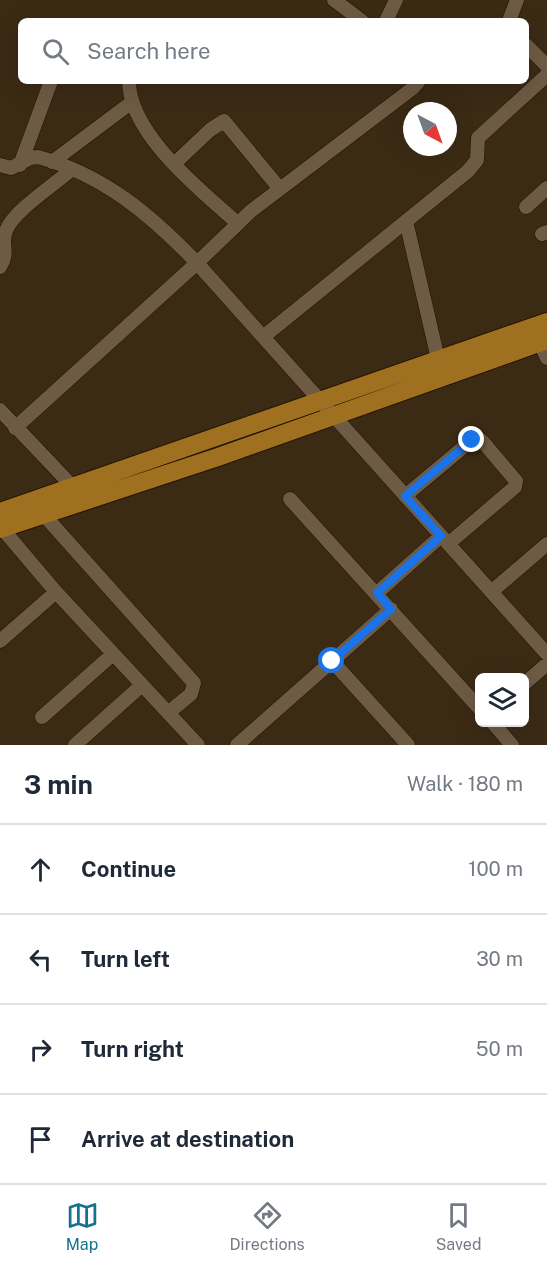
<!DOCTYPE html>
<html lang="en">
<head>
<meta charset="utf-8">
<style>
  body { margin:0; font-family:"Public Sans",sans-serif; background:#f2f2f3; color:#1f2937 }
  .controls { position:absolute; right:18px; bottom:18px; display:grid; overflow:hidden; border-radius:9px; box-shadow:0 6px 24px #0002 }
  .controls button { width:54px; height:54px; display:grid; place-items:center; padding:0; border:0; border-bottom:2px solid #e0e1e3; background:#fff; color:#1f2937; font:30px sans-serif }
  .compass { position:absolute; left:403px; top:102px; width:54px; height:54px; border-radius:50%; background:#fff; box-shadow:0 6px 24px #0002; rotate:139deg }
  .stop { position:absolute; width:18px; height:18px; margin:-14px; border:4px solid #1a73e8; border-radius:50%; background:#fff }
  .stop.end { background:#1a73e8; border-color:#fff; box-shadow:0 2px 6px #0008 }
  .list { margin:0; padding:0; list-style:none }
  h2 { display:flex; justify-content:space-between; align-items:center; height:78px; margin:0; padding:0 24px; font-size:26px }
  h2 small { font-size:20px; font-weight:400; color:#747a83 }
  .list li { display:grid; grid-template-columns:39px 1fr auto; gap:18px; align-items:center; box-sizing:border-box; height:90px; padding:0 24px; border-top:2px solid #e0e1e3 }
  .list b { display:block; font-size:22px; white-space:nowrap }
  .list em { font-size:20px; font-style:normal; color:#747a83 }
  .icon { flex:none; width:33px; height:33px; fill:none; stroke:currentColor; stroke-width:2; stroke-linecap:round; stroke-linejoin:round }
  .map { position:relative; flex:none; width:547px; height:745px; overflow:hidden }
  .search { position:absolute; background:#fff; box-shadow:0 6px 24px #0002; left:18px; right:18px; top:18px; height:66px; display:flex; align-items:center; gap:15px; box-sizing:border-box; padding:0 21px; border-radius:9px; color:#747a83; font-size:22px }
  .sheet { height:438px; background:#fff }
  nav { display:flex; justify-content:space-around; align-items:center; box-sizing:border-box; height:84px; border-top:2px solid #e0e1e3; background:#fff; font-size:16px; color:#747a83 }
  nav a { display:grid; justify-items:center; gap:3px }
  nav .on { color:#14728e }
  .map>svg:first-child { display:block }
  .lines { fill:none; stroke-linecap:round; stroke-linejoin:round }
  .minor-casing { stroke:#221300; stroke-width:15 }
  .primary-casing { stroke:#221300; stroke-width:20 }
  .minor { stroke:#6e5b44; stroke-width:14 }
  .primary { stroke:#9f701f; stroke-width:18 }
  .route { stroke:#1a73e8; stroke-width:8 }
</style>
</head>
<body>
<div class="map">
<svg width="547" height="745" viewBox="0 0 547 745">
  <rect width="100%" height="100%" fill="#3b2b15"/>
  <g class="lines">
    <!-- minor casing -->
    <g class="minor-casing">
      <path id="minor" d="M334,0L362,21
        M386,21L396,0
        M509,21L517,0
        M526,45L547,66
        M129,81C129,134 201,190 237,223
        M52,162L132,102
        M174,164L210,130L224,121L280,189
        M0,165L11,168L30,158L38,157C104,175 151,215 197,263L251,211L413,88L419,81
        M20,165L51,81
        M526,207L547,188
        M406,221L438,359
        M542,234L547,232
        M0,267C10,251 0,245 6,231C12,212 55,184 71,170
        M536,334L547,358
        M263,337L468,171L477,160L478,138L547,75
        M0,410L73,487
        M15,428L197,263L547,654
        M405,496L472,440L478,438L483,442L516,481L515,487L448,544
        M290,499L480,709
        M44,515L194,683L191,694L168,713
        M0,526L56,592L198,745
        M491,592L547,544
        M377,593L441,536
        M0,641L56,592
        M332,661L408,745
        M524,684L547,664
        M42,717L113,654
        M492,722L512,745
        M75,745L142,685
        M237,745L391,609"/>
    </g>
    <!-- primary casing -->
    <g class="primary-casing">
      <path id="primary" d="M0,512L547,322
        M0,529L218,457L547,340"/>
    </g>
    <!-- minor -->
    <use href="#minor" class="minor"/>
    <!-- primary -->
    <use href="#primary" class="primary"/>
  </g>
  <g class="lines">
    <!-- route -->
    <path class="route" d="M332,661L391,609L377,593L441,536L405,496L472,440"/>
  </g>
</svg>
<div class="controls">
<button><svg class="icon" aria-label="layers" viewBox="0 0 24 24"><path d="M12 4l9 5-9 5-9-5zM3 14l9 5 9-5"/></svg></button>
</div>
<svg class="compass" viewBox="-18 -18 36 36"><path d="M0-13l5 13h-10z" fill="#e53935"/><path d="M0 13l5-13h-10z" fill="#747a83"/></svg>
<div class="stop" style="left:332px;top:661px"></div>
<div class="stop end" style="left:472px;top:440px"></div>
<div class="search"><svg class="icon" aria-label="search" viewBox="0 0 24 24"><circle cx="10" cy="10" r="6"/><path d="M15 15l6 6"/></svg>Search here</div>
</div>
<section class="sheet">
<h2>3 min<small>Walk · 180 m</small></h2>
<ul class="list">
<li><svg class="icon" aria-label="ahead" viewBox="0 0 24 24"><path d="M12 20V5M6 11l6-6 6 6"/></svg><div><b>Continue</b></div><em>100 m</em></li>
<li><svg class="icon" aria-label="left" viewBox="0 0 24 24"><path d="M17 20v-9H6M10 6l-5 5 5 5"/></svg><div><b>Turn left</b></div><em>30 m</em></li>
<li><svg class="icon" aria-label="right" viewBox="0 0 24 24"><path d="M7 20v-9h11M14 6l5 5-5 5"/></svg><div><b>Turn right</b></div><em>50 m</em></li>
<li><svg class="icon" aria-label="arrive" viewBox="0 0 24 24"><path d="M6 21V4h12l-3 4 3 4H6"/></svg><div><b>Arrive at destination</b></div></li>
</ul>
</section>
<nav>
<a class="on"><svg class="icon" aria-label="map" viewBox="0 0 24 24"><path d="M3 6l6-2 6 2 6-2v14l-6 2-6-2-6 2zM9 4v14M15 6v14"/></svg>Map</a>
<a><svg class="icon" aria-label="directions" viewBox="0 0 24 24"><path d="M12 3l9 9-9 9-9-9zM9 14v-3h6M13 9l2 2-2 2"/></svg>Directions</a>
<a><svg class="icon" aria-label="saved" viewBox="0 0 24 24"><path d="M7 4h10v16l-5-4-5 4z"/></svg>Saved</a>
</nav>
</body>
</html>
